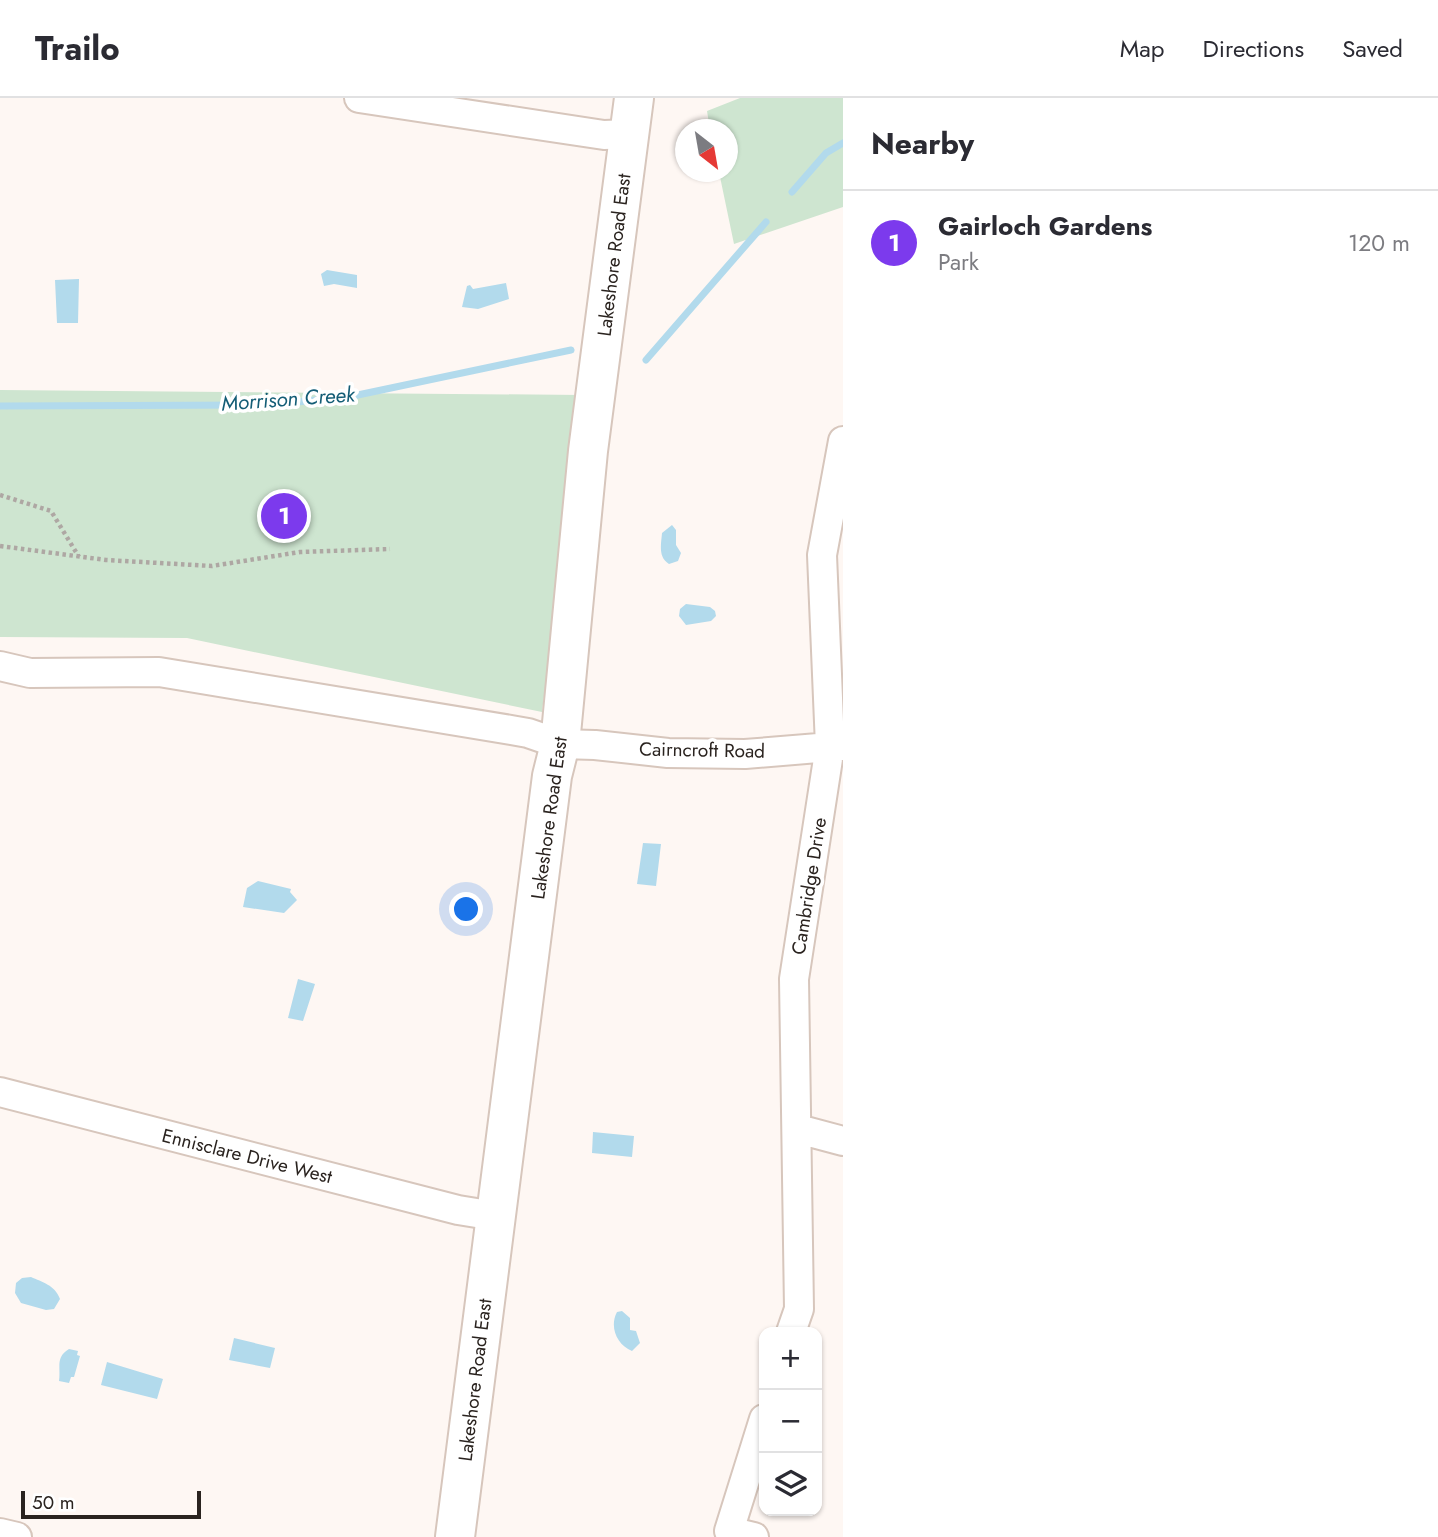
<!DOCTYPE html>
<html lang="en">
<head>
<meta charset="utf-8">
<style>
  body { margin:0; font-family:Jost,sans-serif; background:#f7f7f7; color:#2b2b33 }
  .controls { position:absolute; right:21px; bottom:21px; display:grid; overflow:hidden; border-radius:14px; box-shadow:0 2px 5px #0004 }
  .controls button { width:63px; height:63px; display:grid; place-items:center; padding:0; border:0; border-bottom:2px solid #e1e1e2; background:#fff; color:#2b2b33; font:35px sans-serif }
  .compass { position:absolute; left:675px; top:21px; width:63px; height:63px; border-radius:50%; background:#fff; box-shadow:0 2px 5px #0004; rotate:149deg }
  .scale { position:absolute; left:21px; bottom:18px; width:180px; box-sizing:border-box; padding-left:7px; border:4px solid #2a231f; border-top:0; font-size:19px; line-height:24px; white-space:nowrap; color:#2a231f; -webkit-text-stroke:5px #fff; paint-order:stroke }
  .you { position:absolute; left:467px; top:812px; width:24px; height:24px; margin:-18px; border:5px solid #fff; border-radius:50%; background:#1a73e8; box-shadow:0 0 0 10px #1a73e833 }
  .badge { display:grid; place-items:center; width:46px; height:46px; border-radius:50%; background:#7c3aed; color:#fff; font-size:23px; font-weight:700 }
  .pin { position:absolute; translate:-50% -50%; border:4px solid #fff; box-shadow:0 2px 7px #0006 }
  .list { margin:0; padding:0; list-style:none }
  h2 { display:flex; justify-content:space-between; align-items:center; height:91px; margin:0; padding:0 28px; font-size:30px }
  h2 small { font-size:23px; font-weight:400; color:#7c7c81 }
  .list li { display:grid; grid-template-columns:46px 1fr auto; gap:21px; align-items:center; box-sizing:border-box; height:105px; padding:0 28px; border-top:2px solid #e1e1e2 }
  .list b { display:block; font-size:26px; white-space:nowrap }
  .list p { margin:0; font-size:23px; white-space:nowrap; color:#7c7c81 }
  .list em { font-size:23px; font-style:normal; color:#7c7c81 }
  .icon { flex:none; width:38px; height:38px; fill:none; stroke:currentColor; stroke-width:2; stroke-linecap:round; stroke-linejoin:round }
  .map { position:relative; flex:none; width:843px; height:1439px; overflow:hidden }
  header { display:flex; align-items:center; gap:42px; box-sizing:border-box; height:98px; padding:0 35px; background:#fff; border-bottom:2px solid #e1e1e2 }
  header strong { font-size:33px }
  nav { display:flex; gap:38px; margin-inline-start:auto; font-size:24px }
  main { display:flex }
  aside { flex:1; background:#fff }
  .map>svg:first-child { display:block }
  .green { fill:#cee5d0 }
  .water { fill:#b2daec }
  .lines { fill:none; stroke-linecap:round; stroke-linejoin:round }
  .stream { stroke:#b2daec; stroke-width:7 }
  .minor-casing { stroke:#d7c6bc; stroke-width:32 }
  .primary-casing { stroke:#d7c6bc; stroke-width:42 }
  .path { stroke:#aea7a3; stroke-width:4.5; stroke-dasharray:3.5 3.5; stroke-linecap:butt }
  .minor { stroke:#fff; stroke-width:28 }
  .primary { stroke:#fff; stroke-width:38 }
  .labels { text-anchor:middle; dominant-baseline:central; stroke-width:7; stroke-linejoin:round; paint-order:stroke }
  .street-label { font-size:19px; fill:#2a231f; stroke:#fff }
  .water-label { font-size:21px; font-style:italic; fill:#145d76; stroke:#fff }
</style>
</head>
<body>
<header>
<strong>Trailo</strong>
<nav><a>Map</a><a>Directions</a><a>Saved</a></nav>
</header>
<main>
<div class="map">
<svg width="843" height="1439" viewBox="0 0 843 1439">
  <rect width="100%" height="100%" fill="#fef7f3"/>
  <!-- green -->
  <path class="green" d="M740,0H843V109L734,146L719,74H727V32L710,31L707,13Z
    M0,292L582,297L542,614L187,540L0,539Z"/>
  <!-- water -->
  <path class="water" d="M327,172L357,177V190L334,186L324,188L321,176Z
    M79,181L78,225H57L55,182Z
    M506,185L509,201L478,211L462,209L467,188L470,187L473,191Z
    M672,427L676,432V447L681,455L678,463L669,466C658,459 661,447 662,435Z
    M686,506L710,509L715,513L716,518L711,523L686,527L679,518L680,511Z
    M643,745L661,746L656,788L637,786Z
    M258,783L291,791L290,794L297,802L284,815L243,809L247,790Z
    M298,881L315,886L303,923L288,920Z
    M593,1034L634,1038L632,1059L592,1055Z
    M31,1179C42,1184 55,1187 60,1201L54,1211L46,1212L21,1205L15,1195L16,1185L22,1180Z
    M622,1213L630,1220V1232L636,1233L640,1245L632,1253C617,1247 609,1229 617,1214Z
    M234,1240L275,1250L270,1270L229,1262Z
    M69,1251L78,1253L77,1257L80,1258L74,1279H71L69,1285L59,1283C61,1270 55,1259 69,1251Z
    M107,1264L163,1281L157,1301L101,1287Z"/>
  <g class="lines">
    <!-- stream -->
    <path class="stream" d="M792,94L826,55L843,45
      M646,262L766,124
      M0,308L269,307L353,298L571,252"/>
    <!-- minor casing -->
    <g class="minor-casing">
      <path id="minor" d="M359,0L604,37L630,36
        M0,568L30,575L159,574L511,632L528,635L560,646L595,647L668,655L745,656L843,648
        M0,994L458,1112L495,1118
        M798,1031L843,1043
        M791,1234L799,1211L794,881L830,648L822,457L843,343
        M0,1435L17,1439
        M754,1439L729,1433L764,1321"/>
    </g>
    <!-- primary casing -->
    <g class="primary-casing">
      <path id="primary" d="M455,1439L552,678L560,646L588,353L634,0"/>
    </g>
    <!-- path -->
    <path class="path" d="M0,397L51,413L79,459
      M0,448L106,462L212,468L300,454L390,451"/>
    <!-- minor -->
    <use href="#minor" class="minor"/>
    <!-- primary -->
    <use href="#primary" class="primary"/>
  </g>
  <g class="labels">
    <!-- street labels -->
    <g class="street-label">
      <text transform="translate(614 157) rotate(-83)">Lakeshore Road East</text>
      <text transform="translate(702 652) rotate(1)">Cairncroft Road</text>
      <text transform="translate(549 720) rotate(-82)">Lakeshore Road East</text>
      <text transform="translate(809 788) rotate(-81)">Cambridge Drive</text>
      <text transform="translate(247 1058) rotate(14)">Ennisclare Drive West</text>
      <text transform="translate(475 1282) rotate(-83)">Lakeshore Road East</text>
    </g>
    <!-- water labels -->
    <g class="water-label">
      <text transform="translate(288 301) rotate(-4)">Morrison Creek</text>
    </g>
  </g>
</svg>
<div class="controls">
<button>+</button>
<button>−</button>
<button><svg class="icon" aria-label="layers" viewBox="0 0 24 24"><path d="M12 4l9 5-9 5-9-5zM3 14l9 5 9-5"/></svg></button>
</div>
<svg class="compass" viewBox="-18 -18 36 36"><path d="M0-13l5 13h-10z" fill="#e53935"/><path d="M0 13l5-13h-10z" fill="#7c7c81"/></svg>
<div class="scale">50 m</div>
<div class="you"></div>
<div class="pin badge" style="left:284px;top:418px">1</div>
</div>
<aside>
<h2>Nearby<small></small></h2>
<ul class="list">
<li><span class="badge">1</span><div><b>Gairloch Gardens</b><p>Park</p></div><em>120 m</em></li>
</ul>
</aside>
</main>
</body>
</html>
